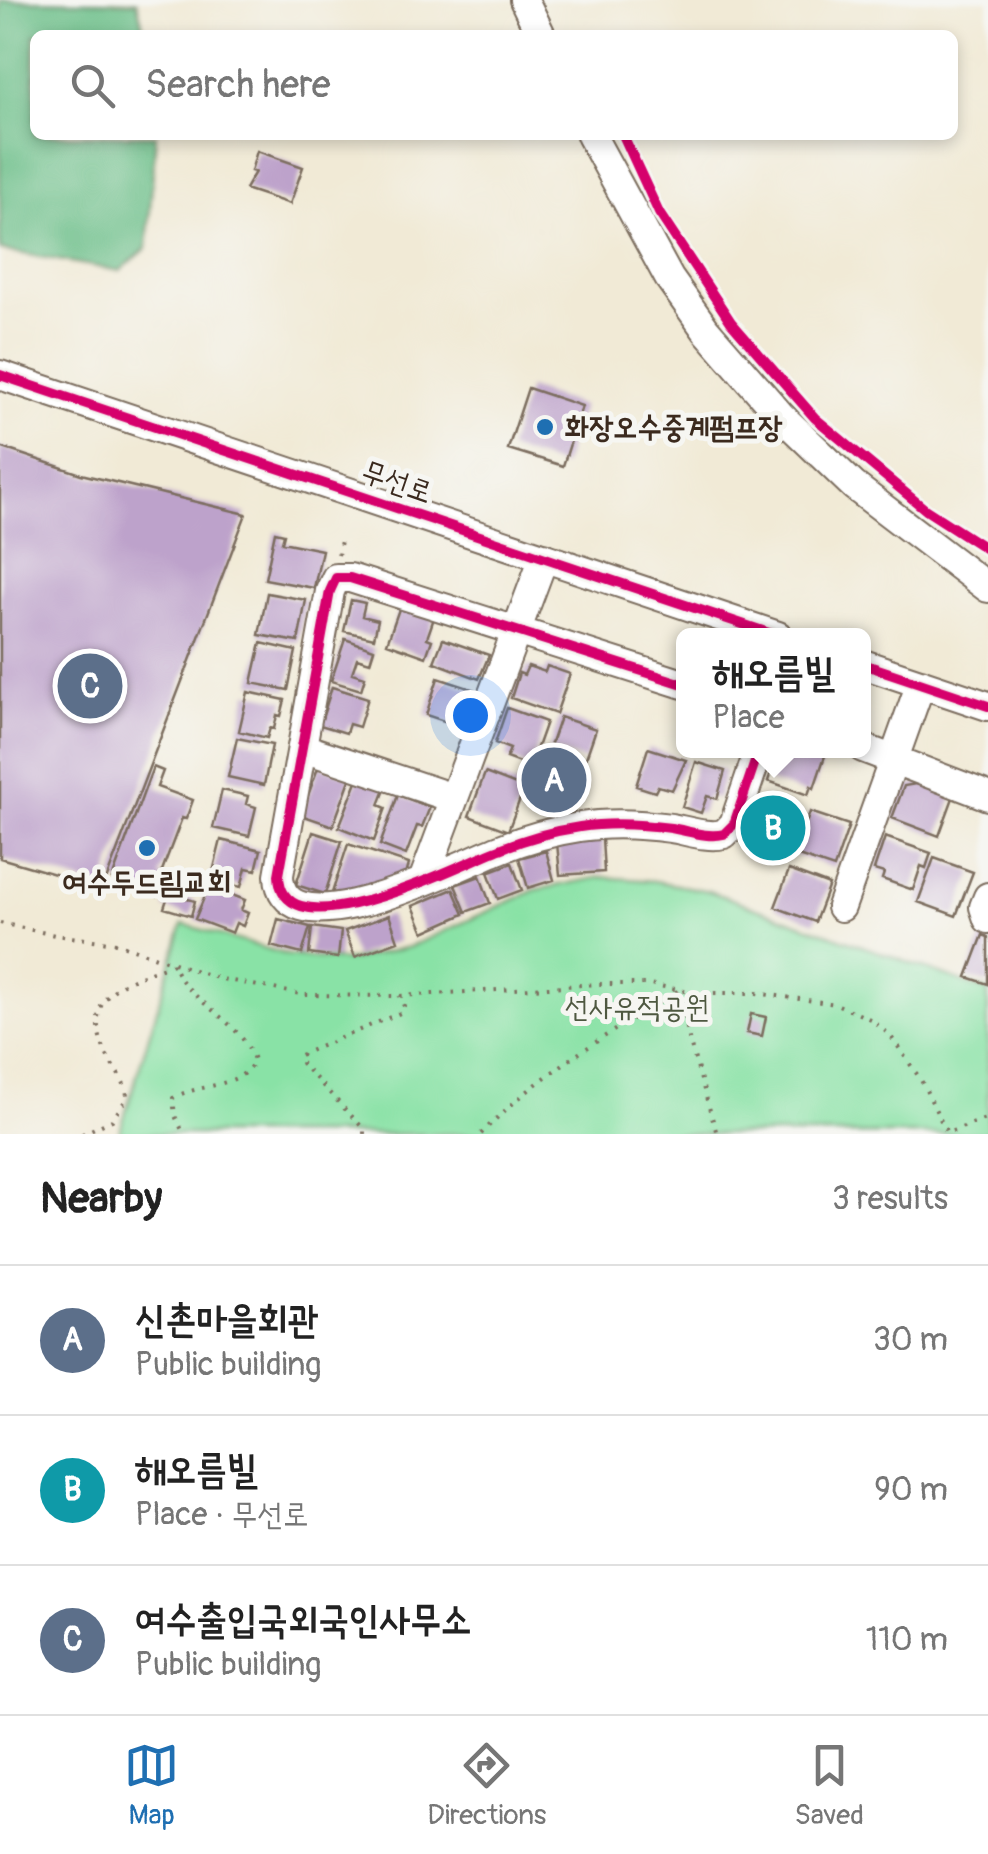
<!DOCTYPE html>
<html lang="en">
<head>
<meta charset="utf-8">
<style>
  body { margin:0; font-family:Pangolin,"Poor Story",sans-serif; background:#f6f6f6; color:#222 }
  .you { position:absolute; left:470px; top:715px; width:35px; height:35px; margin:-25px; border:8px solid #fff; border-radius:50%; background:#1a73e8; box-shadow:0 0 0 15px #1a73e833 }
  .badge { display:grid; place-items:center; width:65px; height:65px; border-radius:50%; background:#1f6fb2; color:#fff; font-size:32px; font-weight:700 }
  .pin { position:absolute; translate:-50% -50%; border:5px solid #fff; box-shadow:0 2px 10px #0006 }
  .popup { position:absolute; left:676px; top:628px; width:195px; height:130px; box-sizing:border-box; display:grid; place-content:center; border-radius:15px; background:#fff; filter:drop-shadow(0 2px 8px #0005); font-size:32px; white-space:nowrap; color:#767676 }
  .popup b { font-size:38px; color:#222 }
  .popup::after { content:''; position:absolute; left:50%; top:100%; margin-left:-20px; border:20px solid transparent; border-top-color:#fff }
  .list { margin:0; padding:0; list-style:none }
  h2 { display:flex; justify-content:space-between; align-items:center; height:130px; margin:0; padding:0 40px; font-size:42px }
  h2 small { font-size:32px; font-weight:400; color:#767676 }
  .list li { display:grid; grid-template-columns:65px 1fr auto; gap:30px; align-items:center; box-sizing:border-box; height:150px; padding:0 40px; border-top:2px solid #e0e0e0 }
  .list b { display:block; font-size:38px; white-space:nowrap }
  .list p { margin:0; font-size:32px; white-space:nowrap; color:#767676 }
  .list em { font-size:32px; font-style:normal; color:#767676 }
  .icon { flex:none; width:55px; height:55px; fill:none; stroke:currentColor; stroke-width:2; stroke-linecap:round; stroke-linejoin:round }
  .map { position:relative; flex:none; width:988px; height:1134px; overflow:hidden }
  .search { position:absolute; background:#fff; box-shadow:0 5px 15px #0003; left:30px; right:30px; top:30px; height:110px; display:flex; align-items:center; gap:25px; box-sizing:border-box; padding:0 35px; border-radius:15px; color:#767676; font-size:38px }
  .sheet { height:580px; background:#fff }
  nav { display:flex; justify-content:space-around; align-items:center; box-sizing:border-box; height:140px; border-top:2px solid #e0e0e0; background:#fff; font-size:28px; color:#767676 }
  nav a { display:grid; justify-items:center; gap:5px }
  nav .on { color:#1f6fb2 }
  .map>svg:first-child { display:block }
  .green { fill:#89e2a6; stroke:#628662; stroke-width:2.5 }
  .forest { fill:#6ec08b; stroke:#547554; stroke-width:2.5 }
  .building { fill:#bda2cb }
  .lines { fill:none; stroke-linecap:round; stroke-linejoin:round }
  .minor-casing { stroke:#7b6d5e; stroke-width:32 }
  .path { stroke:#7b6d5e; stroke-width:4; stroke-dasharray:2.5 8; stroke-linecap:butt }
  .minor { stroke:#fff; stroke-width:28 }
  .cycleway-casing { stroke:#f6f6f2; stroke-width:16 }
  .cycleway { stroke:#d6006c; stroke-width:10 }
  .poi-dot { fill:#1f6fb2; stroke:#f6f6f2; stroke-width:4 }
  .labels { text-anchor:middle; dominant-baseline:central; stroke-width:10; stroke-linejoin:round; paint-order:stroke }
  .poi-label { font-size:30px; font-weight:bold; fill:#3b2a1e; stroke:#f6f6f2; text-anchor:start }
  .street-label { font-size:30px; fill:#3b2a1e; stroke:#f6f6f2 }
  .park-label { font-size:30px; fill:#4e5840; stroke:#f6f6f2 }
</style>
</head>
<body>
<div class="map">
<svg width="988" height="1134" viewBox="0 0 988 1134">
  <rect width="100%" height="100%" fill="#f6f6f2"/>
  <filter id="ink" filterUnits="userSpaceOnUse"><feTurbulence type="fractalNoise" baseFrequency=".01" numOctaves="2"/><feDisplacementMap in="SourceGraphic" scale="20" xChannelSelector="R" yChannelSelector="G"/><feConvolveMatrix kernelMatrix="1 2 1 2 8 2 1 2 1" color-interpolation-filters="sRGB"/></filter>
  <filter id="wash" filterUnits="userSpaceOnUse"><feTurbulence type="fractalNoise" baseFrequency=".0048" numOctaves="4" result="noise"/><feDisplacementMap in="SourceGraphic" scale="40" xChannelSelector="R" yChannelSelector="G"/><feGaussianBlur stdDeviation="2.25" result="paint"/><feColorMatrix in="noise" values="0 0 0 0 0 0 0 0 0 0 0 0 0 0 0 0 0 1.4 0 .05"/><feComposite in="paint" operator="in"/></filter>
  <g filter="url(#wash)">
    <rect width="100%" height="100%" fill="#f1ead6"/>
    <!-- green -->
    <path class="green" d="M602,877L655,881L709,891L988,991V1134H119L183,924L288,955L347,961L409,947L535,890Z"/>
    <!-- forest -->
    <path class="forest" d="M0,0L137,2L145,35H35V135H156L147,248L120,271L0,250Z"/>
    <g id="blocks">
      <!-- building -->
      <path class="building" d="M257,151L303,167L290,204L245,189L255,172L251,171Z
        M528,388L582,406L563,466L508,449Z
        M0,447L81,474L246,514L103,888L0,858Z
        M275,532L284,534L282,542L322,550L314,588L265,579Z
        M267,593L306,600L298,642L259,635Z
        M351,600L365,603L362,616L378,620L374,638L344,631Z
        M400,606L434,618L427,638L432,640L426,657L387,643Z
        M345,639L374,649L370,662L357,658L352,673L365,677L361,690L331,681Z
        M443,639L489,655L479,679L434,662Z
        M261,643L296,651L288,690L252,683Z
        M528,666L545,672L547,666L570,674L556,714L511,698L519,673L524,675Z
        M438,678L475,690L462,727L426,715Z
        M332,687L368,698L359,727L349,724L346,733L320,725Z
        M248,692L285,700L281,716L277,715L274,729L270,728L267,738L239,731Z
        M507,708L546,722L530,767L506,758L510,749L495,743Z
        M560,717L596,729L585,761L549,749Z
        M237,738L272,745L264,785L228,777Z
        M648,748L686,760L672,790L658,786L655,792L636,786Z
        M779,750H827L814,788L811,786L808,795L768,781Z
        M538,760L551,764L553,760L578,769L566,802L535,795L540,782L531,779Z
        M696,762L725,771L717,799L707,796L701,813L682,807Z
        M319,765L351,777L333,826L301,815Z
        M153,767L163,771L157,787L193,800L186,819L182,818L160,876L164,878L157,896L112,879Z
        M485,773L524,788L508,831L469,816Z
        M359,776L386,787L379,805L386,808L374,841L339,827Z
        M922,783L954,795L939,836L892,818L904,786Z
        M222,790L248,796L246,804L256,807L249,836L213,828Z
        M398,795L430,807L422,827L417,826L406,855L380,845Z
        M761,801L800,815L785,855L746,842Z
        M810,812L849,825L834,868L795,855Z
        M313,832L342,841L325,894L296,885Z
        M885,837L931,853L926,868L921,866L913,890L882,879L884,873L874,870Z
        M602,839L604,872L560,875L557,843Z
        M221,840L261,850L256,870L246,868L241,887L211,880Z
        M348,844L409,864L406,875L358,892L332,893Z
        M546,851L554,880L528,888L519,858Z
        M934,858L973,872L956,916L918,902Z
        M512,863L522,890L498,899L488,872Z
        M789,870L829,885L815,922L775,907Z
        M480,876L490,903L466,912L455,885Z
        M209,886L245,900L241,910L248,913L243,926L236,923L232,933L195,919Z
        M453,889L464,914L424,932L413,906Z
        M169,893L195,901L191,916L164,908Z
        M389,915L398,941L355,957L345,931Z
        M278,919L310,927L302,954L271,946Z
        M312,927L341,931L338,958L309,954Z
        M983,935L988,937V984L967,977Z
        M751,1014L766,1017L762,1036L747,1033Z"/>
    </g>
  </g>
  <g filter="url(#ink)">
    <use href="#blocks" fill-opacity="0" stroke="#7b6d5e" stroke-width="2.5"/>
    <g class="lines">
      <!-- minor casing -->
      <g class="minor-casing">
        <path id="minor" d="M524,0L541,35
          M591,135L669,278L706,330L780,415L854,486L988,588
          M0,375L778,636
          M863,664L988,706
          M683,684L350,578H336L330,591L279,875C281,958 464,862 500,849C525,839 553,831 580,827C611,822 641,824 671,828C689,831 707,838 724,834L734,824L759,750
          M303,748L453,798
          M863,748L988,796
          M423,881L544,557
          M988,897L984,907L988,919
          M841,907L921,683"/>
      </g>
      <!-- path -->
      <path class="path" d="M338,555L342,536
        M0,923L55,935L116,943L217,978L305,995L399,996L598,984H650L694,993H756L836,1004L870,1019L890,1035L921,1080L947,1133L988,1118
        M82,1134L112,1120L127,1098C127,1083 118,1075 111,1063C74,996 121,982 173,964C187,1003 240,1018 254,1060C244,1088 196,1084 173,1098L175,1116L184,1134
        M364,1134V1129L301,1063L300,1055L400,1013L404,1006L399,996
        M481,1134C539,1073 609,1034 679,990L690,1043L717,1134"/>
      <!-- minor -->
      <use href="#minor" class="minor"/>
      <!-- cycleway casing -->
      <g class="cycleway-casing">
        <path id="cycleway" d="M623,135L659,213L731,322L815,418L926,510L988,550
          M0,375L778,636
          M863,664L988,706
          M683,684L350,578H336L330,591L279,875C281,958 464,862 500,849C525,839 553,831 580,827C611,822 641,824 671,828C689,831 707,838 724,834L734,824L759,750"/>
      </g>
      <!-- cycleway -->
      <use href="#cycleway" class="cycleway"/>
    </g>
  </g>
  <!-- markers -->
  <g class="poi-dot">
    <circle cx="545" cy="427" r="10"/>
    <circle cx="147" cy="848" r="10"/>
  </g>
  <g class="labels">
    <!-- poi labels -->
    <g class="poi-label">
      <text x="565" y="427">화장오수중계펌프장</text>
      <text x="147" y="882" text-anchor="middle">여수두드림교회</text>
    </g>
    <!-- street labels -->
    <g class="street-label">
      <text transform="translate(397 482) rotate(19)">무선로</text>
    </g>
    <!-- park labels -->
    <g class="park-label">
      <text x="637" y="1007">선사유적공원</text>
    </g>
  </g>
</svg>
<div class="you"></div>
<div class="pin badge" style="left:554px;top:780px;background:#5c6f8a">A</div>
<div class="pin badge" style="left:773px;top:828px;background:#0f9aa8">B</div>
<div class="popup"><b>해오름빌</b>Place</div>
<div class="pin badge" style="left:90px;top:686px;background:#5c6f8a">C</div>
<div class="search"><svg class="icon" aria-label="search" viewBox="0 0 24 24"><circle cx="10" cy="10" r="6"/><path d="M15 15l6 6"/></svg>Search here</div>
</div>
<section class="sheet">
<h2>Nearby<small>3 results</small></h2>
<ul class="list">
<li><span class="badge" style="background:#5c6f8a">A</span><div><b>신촌마을회관</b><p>Public building</p></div><em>30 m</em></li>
<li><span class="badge" style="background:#0f9aa8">B</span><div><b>해오름빌</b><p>Place · 무선로</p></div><em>90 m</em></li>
<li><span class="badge" style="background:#5c6f8a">C</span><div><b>여수출입국외국인사무소</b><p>Public building</p></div><em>110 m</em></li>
</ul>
</section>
<nav>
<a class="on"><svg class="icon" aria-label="map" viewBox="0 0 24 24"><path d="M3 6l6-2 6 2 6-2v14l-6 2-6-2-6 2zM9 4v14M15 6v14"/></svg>Map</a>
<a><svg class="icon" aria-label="directions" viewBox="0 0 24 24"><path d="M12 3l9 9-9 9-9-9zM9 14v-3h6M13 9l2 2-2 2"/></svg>Directions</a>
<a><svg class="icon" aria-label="saved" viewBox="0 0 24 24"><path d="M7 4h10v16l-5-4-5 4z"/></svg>Saved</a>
</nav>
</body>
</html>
